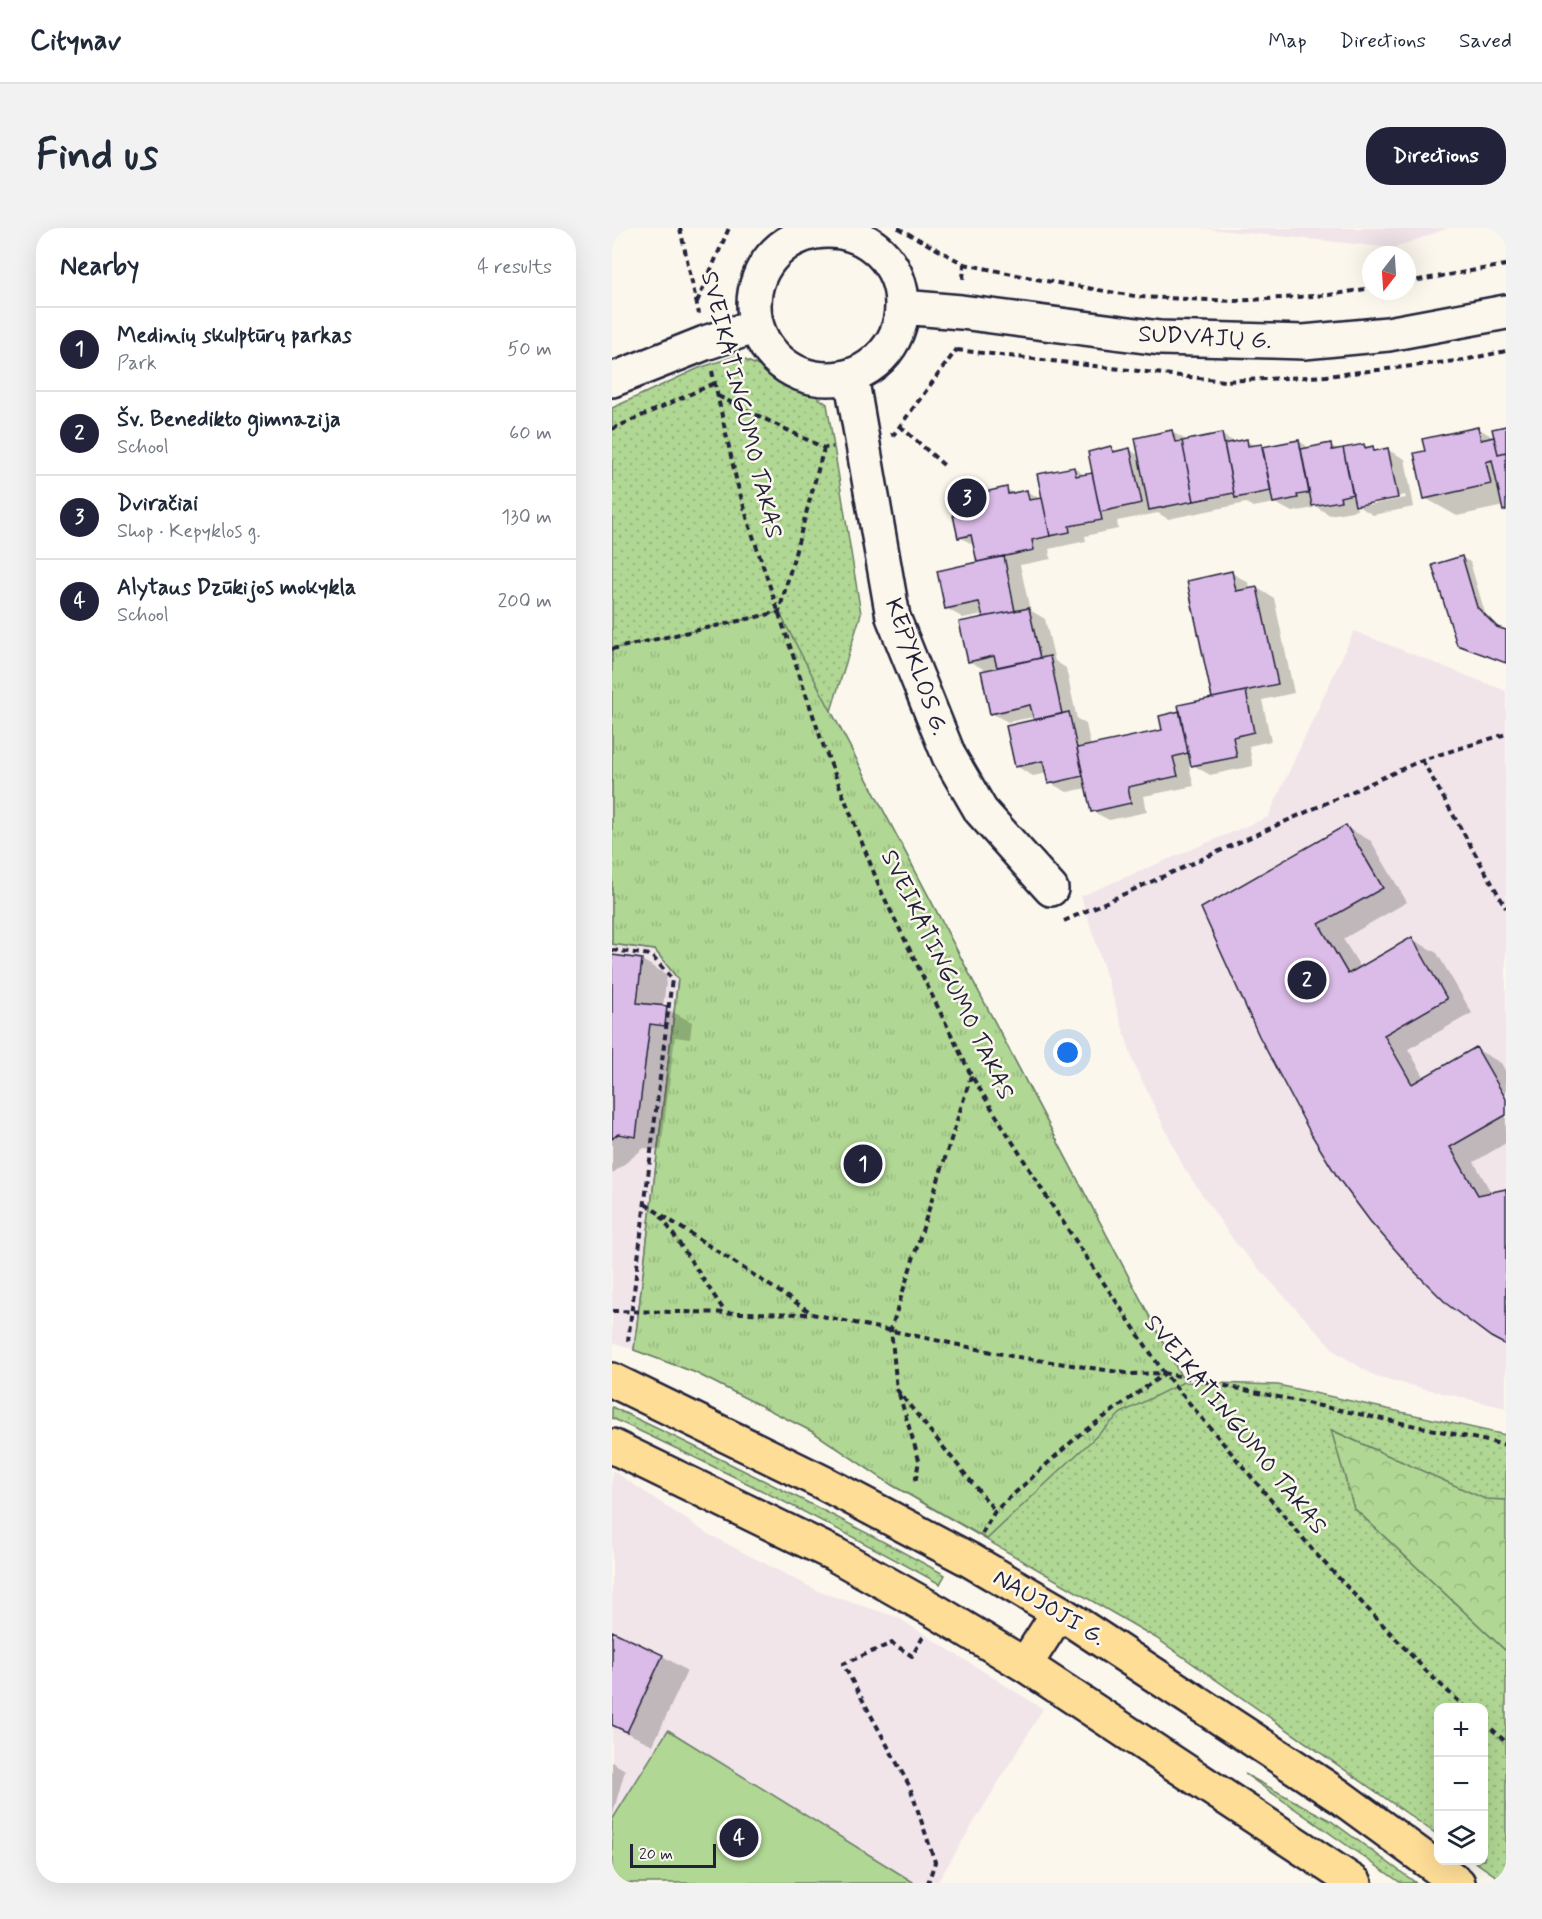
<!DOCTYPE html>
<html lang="en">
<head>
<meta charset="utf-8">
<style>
  body { margin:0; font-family:Mynerve,sans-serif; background:#f2f2f3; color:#1f2937 }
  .controls { position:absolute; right:18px; bottom:18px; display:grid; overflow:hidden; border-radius:12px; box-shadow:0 6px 24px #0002 }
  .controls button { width:54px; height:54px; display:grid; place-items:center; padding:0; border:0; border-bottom:2px solid #e0e1e3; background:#fff; color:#1f2937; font:30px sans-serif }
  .compass { position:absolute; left:750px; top:18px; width:54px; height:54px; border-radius:50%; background:#fff; box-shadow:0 6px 24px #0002; rotate:197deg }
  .scale { position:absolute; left:18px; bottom:15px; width:86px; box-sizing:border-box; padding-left:6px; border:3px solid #22223b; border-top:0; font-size:16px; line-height:21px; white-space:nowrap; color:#22223b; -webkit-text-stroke:4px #fbf7ec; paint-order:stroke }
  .you { position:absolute; left:456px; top:825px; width:21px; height:21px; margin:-15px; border:4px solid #fff; border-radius:50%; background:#1a73e8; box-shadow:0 0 0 9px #1a73e833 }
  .badge { display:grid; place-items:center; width:39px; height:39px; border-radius:50%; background:#22223b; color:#fff; font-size:20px; font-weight:700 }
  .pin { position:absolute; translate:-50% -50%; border:3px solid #fff; box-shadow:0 2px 6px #0006 }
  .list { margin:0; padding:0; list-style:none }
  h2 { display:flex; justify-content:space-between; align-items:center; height:78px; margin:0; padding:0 24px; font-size:26px }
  h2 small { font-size:20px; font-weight:400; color:#747a83 }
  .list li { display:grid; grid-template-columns:39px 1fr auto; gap:18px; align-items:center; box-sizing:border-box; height:84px; padding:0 24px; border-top:2px solid #e0e1e3 }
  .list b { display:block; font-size:22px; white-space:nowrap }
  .list p { margin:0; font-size:20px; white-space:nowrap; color:#747a83 }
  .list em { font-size:20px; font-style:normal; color:#747a83 }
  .icon { flex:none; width:33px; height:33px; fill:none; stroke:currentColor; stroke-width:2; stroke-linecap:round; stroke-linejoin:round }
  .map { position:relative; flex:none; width:894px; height:1655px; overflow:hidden; border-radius:24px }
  header { display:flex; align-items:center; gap:36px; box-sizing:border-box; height:84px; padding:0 30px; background:#fff; border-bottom:2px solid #e0e1e3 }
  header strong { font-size:28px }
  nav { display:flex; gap:33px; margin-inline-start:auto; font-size:21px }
  .intro { display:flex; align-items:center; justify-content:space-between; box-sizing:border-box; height:144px; padding:0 36px }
  h1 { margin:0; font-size:42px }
  .button { padding:15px 27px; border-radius:24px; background:#22223b; color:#fff; font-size:21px; font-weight:700 }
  main { display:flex; gap:36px; padding:0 36px }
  aside { flex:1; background:#fff; border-radius:24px; box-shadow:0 6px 24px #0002 }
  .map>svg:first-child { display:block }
  .built { fill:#f1e5ea }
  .grass { fill:url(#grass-dots); stroke:#697c67; stroke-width:1.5 }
  .forest { fill:url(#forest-crowns); stroke:#697c67; stroke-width:1.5 }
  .park { fill:url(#park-tufts); stroke:#697c67; stroke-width:1.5 }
  .pitch { fill:#b0d793; stroke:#697c67; stroke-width:1.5 }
  .shadow { fill:#0003; fill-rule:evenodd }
  .building { fill:#dbbbe7; stroke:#22223b; stroke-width:1.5 }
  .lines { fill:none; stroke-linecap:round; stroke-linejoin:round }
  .street-casing { stroke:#22223b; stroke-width:38 }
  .primary-casing { stroke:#22223b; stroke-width:38 }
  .path { stroke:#22223b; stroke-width:4; stroke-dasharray:6 4.5; stroke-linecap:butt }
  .street { stroke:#fbf7ec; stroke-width:33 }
  .primary { stroke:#fedd96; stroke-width:33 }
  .labels { text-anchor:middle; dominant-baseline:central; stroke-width:5; stroke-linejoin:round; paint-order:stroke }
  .street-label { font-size:24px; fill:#22223b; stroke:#fbf7ec }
</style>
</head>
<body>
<header>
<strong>Citynav</strong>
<nav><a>Map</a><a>Directions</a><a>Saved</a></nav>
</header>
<div class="intro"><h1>Find us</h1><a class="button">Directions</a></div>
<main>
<aside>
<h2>Nearby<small>4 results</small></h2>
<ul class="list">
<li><span class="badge">1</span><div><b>Medinių skulptūrų parkas</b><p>Park</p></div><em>50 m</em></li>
<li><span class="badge">2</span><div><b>Šv. Benedikto gimnazija</b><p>School</p></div><em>60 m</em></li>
<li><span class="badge">3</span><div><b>Dviračiai</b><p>Shop · Kepyklos g.</p></div><em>130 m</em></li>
<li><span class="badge">4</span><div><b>Alytaus Dzūkijos mokykla</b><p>School</p></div><em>200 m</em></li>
</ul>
</aside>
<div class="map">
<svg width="894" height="1655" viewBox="0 0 894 1655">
  <defs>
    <pattern id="grass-dots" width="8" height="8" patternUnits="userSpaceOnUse" patternTransform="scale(1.5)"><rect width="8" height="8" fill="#b0d793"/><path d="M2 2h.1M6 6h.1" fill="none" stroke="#97b880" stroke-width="1.8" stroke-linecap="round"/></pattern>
    <pattern id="forest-crowns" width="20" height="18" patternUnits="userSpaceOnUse" patternTransform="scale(1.5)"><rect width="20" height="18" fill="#b0d793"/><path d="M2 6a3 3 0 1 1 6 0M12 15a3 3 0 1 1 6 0" fill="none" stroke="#97b880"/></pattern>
    <pattern id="park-tufts" width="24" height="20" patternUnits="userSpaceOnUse" patternTransform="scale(1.5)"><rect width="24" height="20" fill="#b0d793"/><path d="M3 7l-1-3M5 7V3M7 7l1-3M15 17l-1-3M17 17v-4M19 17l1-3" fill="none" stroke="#97b880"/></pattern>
  </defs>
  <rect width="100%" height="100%" fill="#fbf7ec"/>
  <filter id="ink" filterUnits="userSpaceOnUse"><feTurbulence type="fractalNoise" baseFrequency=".0167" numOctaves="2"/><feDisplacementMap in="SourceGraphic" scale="12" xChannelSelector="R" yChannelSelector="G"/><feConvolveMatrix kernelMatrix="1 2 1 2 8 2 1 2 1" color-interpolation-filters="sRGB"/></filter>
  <g filter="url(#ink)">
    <!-- built -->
    <path class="built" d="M588,0H836L782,20Z
      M742,403L894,463V1180L764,1149L724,1124L624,1016L572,940L522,836L469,668L656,589Z
      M0,716L43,722L66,751L22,1122L0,1114Z
      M0,1242L96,1306L208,1364L285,1389L431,1481L325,1655H0Z"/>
    <!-- grass -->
    <path class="grass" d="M124,128L183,154L215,176L249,386L219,483L572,1154L666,1157L894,1207V1272H873L720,1202L742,1280L894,1423V1655L862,1633L872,1632V1480H826V1607L544,1410L280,1257L201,1204L82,1144L22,1122L66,751L43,722L0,716V180L87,140Z
      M0,1179C112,1232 224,1287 333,1347L328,1356C221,1297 111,1242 0,1190Z
      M633,1546L719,1593L804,1655H789Z"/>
    <!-- forest -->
    <path class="forest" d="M719,1202L873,1271L894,1272V1423L742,1280Z"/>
    <!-- park -->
    <path class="park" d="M167,384L572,1154L509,1185L375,1311L280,1257L201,1204L82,1144L22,1122L66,751L43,722L0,716V421Z"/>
    <!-- pitch -->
    <path class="pitch" d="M56,1502L301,1654L300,1655H0V1592Z"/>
    <!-- shadow -->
    <path class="shadow" d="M866,200L884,211L894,200V283L892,278L845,288L813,270L815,224Z
      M560,204L576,213L610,207L624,215L634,213L644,218L649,217L654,220L687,213L699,221L718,217L727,222L752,217L767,223L776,222L793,231L802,279L761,287L744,277L745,282L718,287L701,277L702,280L680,284L663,275L641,279L634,275L556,291L546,285L505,293L506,301L473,308L474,313L437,321L439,331L408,337L418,382L433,391L443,433L454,440L465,491L474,496L479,519L552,503L569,485L602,471L577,355L620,345L637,355L638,362L645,360L662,370L682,465L650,472L659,513L637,518L641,538L598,547L581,537L577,538L582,558L532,568L535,584L497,592L480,583L475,560L455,564L438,555L436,545L421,548L404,538L423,493L422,489L396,494L379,485L375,443L357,433L372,391L371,386L351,390L334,380L367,335L363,318L348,309L371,273L394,261L403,266L414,263L429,271H432L462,240L474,248L482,246L499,220L506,224L518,222L528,228ZM793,267L794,270L757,277L754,275Z
      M850,330L858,334L873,385L890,402L894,404V435L855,421L846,416Z
      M734,599L759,613L795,674L731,711L749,740L800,711L825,725L860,785L796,821L813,850L864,821L889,835L894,844V915L862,934L880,966L894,963V1116L648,807Z
      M0,729L30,732L55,747L51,779L80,794L78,811L63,809L49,922L32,920L0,946Z
      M0,1405L51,1428L75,1443L41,1517L0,1498Z
      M0,1534L13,1542L0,1589Z"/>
    <!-- building -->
    <path class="building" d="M894,198V224L886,226L880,201Z
      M866,199L869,212L882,209L886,226L894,224V282L891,283L880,232L874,234L879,256L812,271L802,225L813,223L810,211Z
      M560,202L563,214L570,213L582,273L537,282L523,210Z
      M610,205L622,265L582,273L570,213Z
      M635,211L636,218L650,216L659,263L623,270L612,216Z
      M687,212L697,265L685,267L686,270L661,275L650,219Z
      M719,215L720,222L731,220L741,266L728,269L729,273L700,278L689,221Z
      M752,216L753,220L761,218L762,223L776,220L786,270L743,278L731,220Z
      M499,218L501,224L518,220L530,275L488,284L476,224Z
      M462,239L464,248L480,245L490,292L457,298L458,304L438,308L425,246Z
      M395,259L396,266L415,262L417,272L430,270L438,308L420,312L422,322L365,334L359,307L346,310L339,278L369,272L368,265Z
      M392,328L403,383L371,389L367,374L333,381L325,343Z
      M850,328L865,379L885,399L894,402V435L845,417L820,337Z
      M620,343L624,363L645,359L666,456L600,470L575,353Z
      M417,380L428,430L385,439L382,428L356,434L347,394Z
      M438,428L450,486L422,492L418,477L378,486L369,443Z
      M634,463L642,504L621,509L625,529L579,538L566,477Z
      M568,483L576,525L561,529L566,548L516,559L519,575L479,584L465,520L550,502L547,488Z
      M457,484L471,548L436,556L431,533L403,539L394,498Z
      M734,597L771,660L707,696L736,746L800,709L835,771L772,807L800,856L864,819L894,871V887L838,919L866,967L894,961V1117L879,1109L836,1077L801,1042L758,993L726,950L699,906L647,808L589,680Z
      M0,727L30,731L25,775L55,778L53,798L38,796L24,909L6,906L0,911Z
      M0,1403L51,1427L15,1504L0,1497Z"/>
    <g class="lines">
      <!-- street casing -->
      <g class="street-casing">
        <path id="street" d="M142 77a74 74 0 1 1 148 0a74 74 0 1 1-148 0Z
          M290,79L349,84L548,110L692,114L776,106L894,84
          M239,148L281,389L337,528L369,583L439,661
          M0,152L93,115L144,98"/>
      </g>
      <!-- primary casing -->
      <g class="primary-casing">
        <path id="primary" d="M0,1152L210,1254L356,1331L447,1384L727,1568L846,1655
          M0,1218L222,1326L325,1384L413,1437L743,1655
          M413,1437L447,1384"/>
      </g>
      <!-- path -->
      <path class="path" d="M68,0L87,86
        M286,0L352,36L351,53
        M352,36L434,53L528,69L622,73L717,67L759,60
        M795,54L894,37
        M85,74L117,0
        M345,122L612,153L714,148L852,132L894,123
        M100,143L125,255L137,296L210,514L270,665L359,847L439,976L552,1145L706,1328L816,1445L854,1480
        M106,168L212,220L221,219
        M288,198L335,240
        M0,201L103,155
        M279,207L282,206L345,121
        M0,421L167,384L212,220
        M810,532L894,680
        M452,693L810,532L894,506
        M0,722L39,727L60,751L16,1113
        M359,848L279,1101L285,1162L383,1283
        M33,976L200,1085
        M49,988L113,1084
        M0,1083L200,1086L399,1128L520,1146L552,1145L894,1217
        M287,1166L307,1232L303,1256
        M370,1306L383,1283L467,1207L552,1146
        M311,1409L300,1428L280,1415L231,1436L298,1559L323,1634L316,1655
        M872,1494L894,1514"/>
      <!-- street -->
      <use href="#street" class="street"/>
      <!-- primary -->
      <use href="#primary" class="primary"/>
    </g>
  </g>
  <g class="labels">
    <!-- street labels -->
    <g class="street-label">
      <text transform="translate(593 110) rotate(3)">SUDVAJŲ G.</text>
      <text transform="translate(129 177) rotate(76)">SVEIKATINGUMO TAKAS</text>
      <text transform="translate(304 439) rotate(70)">KEPYKLOS G.</text>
      <text transform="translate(335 747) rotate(64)">SVEIKATINGUMO TAKAS</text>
      <text transform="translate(623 1197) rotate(51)">SVEIKATINGUMO TAKAS</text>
      <text transform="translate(437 1380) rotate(31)">NAUJOJI G.</text>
    </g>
  </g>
</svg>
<div class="controls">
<button>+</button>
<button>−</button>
<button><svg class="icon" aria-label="layers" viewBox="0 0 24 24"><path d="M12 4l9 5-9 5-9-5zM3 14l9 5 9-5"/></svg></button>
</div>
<svg class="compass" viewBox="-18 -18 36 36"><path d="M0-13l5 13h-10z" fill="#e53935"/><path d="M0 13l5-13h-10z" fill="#747a83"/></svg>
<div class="scale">20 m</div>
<div class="you"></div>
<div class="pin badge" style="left:251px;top:936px">1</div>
<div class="pin badge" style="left:695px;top:752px">2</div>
<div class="pin badge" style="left:355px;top:270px">3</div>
<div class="pin badge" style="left:127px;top:1610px">4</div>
</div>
</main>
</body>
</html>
